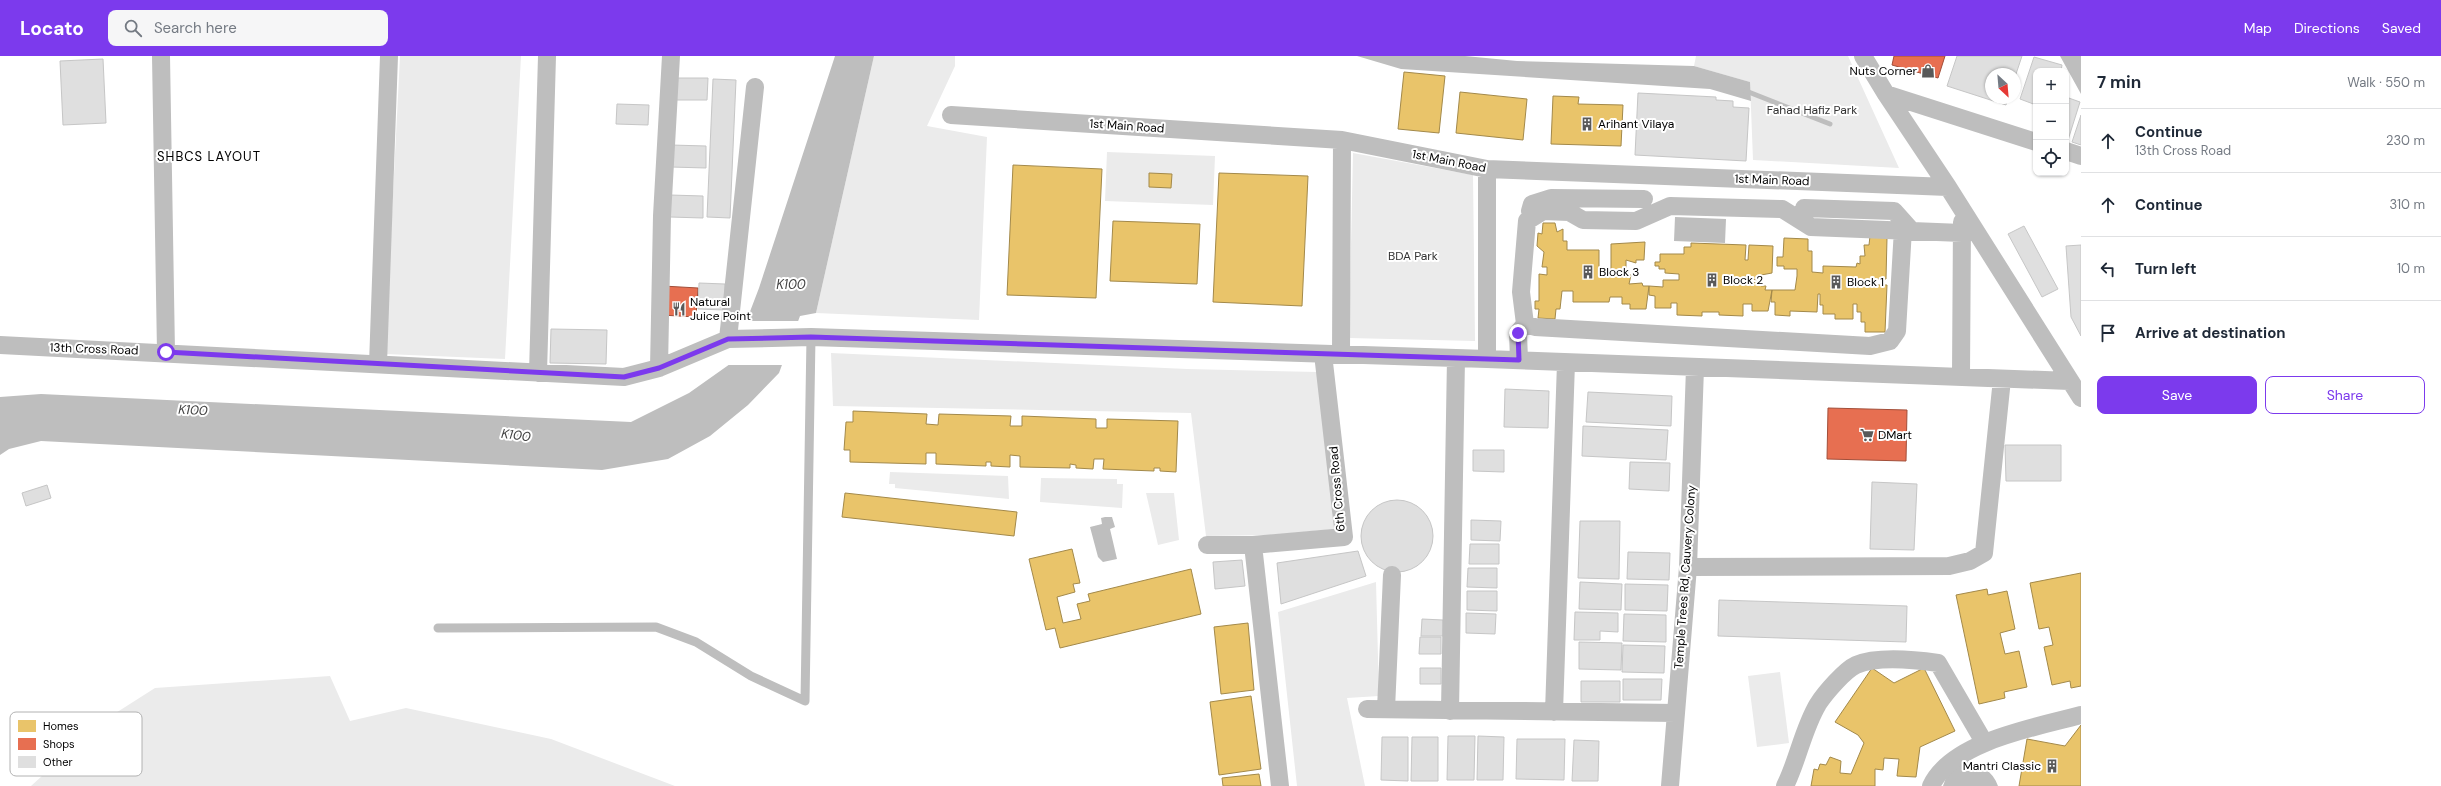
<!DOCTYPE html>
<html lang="en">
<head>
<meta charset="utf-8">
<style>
  body { margin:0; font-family:"DM Sans",sans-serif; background:#f6f6f7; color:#1f2937 }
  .controls { position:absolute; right:12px; top:12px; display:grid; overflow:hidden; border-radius:8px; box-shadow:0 1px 3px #0004 }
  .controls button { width:36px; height:36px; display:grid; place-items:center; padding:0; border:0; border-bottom:1px solid #e0e1e3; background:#fff; color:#1f2937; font:20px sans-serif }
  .compass { position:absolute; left:1985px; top:12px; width:36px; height:36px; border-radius:50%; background:#fff; box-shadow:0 1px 3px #0004; rotate:154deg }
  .stop { position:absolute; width:12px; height:12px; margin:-9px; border:3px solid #7c3aed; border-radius:50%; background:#fff }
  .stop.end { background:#7c3aed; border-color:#fff; box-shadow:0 1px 4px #0008 }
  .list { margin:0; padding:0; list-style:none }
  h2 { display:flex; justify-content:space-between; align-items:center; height:52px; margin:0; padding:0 16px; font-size:17px }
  h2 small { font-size:13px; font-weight:400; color:#747a83 }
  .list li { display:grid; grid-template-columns:26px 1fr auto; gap:12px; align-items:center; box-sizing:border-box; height:64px; padding:0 16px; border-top:1px solid #e0e1e3 }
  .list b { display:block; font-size:15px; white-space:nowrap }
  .list p { margin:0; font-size:13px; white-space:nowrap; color:#747a83 }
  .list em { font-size:13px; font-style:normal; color:#747a83 }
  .actions { display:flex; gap:8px; padding:12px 16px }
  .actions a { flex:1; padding:9px 0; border:1px solid #7c3aed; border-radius:8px; text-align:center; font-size:14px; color:#7c3aed }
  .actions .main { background:#7c3aed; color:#fff }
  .icon { flex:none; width:22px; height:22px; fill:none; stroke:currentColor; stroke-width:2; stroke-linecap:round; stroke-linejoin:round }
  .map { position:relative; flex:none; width:2081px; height:730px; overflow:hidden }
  header { display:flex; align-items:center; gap:24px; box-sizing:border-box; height:56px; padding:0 20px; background:#7c3aed; color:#fff }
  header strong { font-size:19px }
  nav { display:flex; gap:22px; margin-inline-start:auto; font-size:14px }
  .search { width:280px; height:36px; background:#f6f6f7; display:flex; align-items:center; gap:10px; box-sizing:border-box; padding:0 14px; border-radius:8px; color:#747a83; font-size:15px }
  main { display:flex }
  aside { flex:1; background:#fff }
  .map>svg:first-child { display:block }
  .green { fill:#ebebeb }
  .water { fill:#bebebe }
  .pier { fill:#fff }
  .homes { fill:#e9c46a; stroke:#a3894a }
  .shops { fill:#e76f51; stroke:#a24e39 }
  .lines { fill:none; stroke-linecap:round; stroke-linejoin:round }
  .stream { stroke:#bebebe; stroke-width:5 }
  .building { fill:#dfdfdf; stroke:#c6c6c6 }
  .lane { stroke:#bebebe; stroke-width:9 }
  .street { stroke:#bebebe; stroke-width:18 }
  .route { stroke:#7c3aed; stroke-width:5 }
  .labels { text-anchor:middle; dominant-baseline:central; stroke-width:4; stroke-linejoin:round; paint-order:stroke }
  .poi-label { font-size:12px; fill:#000; stroke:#fff; text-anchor:start }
  .park-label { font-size:12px; fill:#323232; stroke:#fff }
  .street-label { font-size:12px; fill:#000; stroke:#fff }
  .neighbourhood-label { font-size:13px; letter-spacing:1px; fill:#000; stroke:#fff }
  .water-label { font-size:13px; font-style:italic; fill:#434343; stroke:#fff }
  .key { fill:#fff; stroke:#b2b2b2; stroke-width:1 }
  .key-label { font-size:11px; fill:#000 }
</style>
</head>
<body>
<header>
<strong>Locato</strong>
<div class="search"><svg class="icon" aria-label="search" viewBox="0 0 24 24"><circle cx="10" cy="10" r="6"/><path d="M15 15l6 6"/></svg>Search here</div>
<nav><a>Map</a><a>Directions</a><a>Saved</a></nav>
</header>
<main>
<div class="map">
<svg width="2081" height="730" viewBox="0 0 2081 730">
  <rect width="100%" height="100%" fill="#fff"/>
  <!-- green -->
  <path class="green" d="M400,0H521L505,303L385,298Z
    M874,0H955V10L927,70L987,81L979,264L816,257Z
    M1696,0H1848L1899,112L1753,104L1750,26L1694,10Z
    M1107,96L1215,100L1213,149L1105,145Z
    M1353,97L1473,119L1475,285L1349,282Z
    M831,297L1187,313L1318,316L1334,473L1272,479L1206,480L1191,357L833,350Z
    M890,416L1008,420L1009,443L895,432V428H889Z
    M1041,422L1117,423V428H1123L1122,452L1040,446Z
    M1146,437H1174L1179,484L1158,489Z
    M1376,526L1379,640L1347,642L1365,730H1297L1278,556Z
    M1780,616L1789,687L1757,691L1748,620Z
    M330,620L350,665L406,652L551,683L675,730H31L100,667L155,632Z"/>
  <!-- water -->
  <path class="water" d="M835,0H874L816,257L800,260L779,317L748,349L710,380L668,403L602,414L41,385L9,393L0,399V341L41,338L631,366L689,337L730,308L759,232Z
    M1357,0H1465L1517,5L1694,10L1750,26L1751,45L1710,33L1401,13Z
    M2060,0H2081V38Z
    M1675,161L1726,163L1725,187L1674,185Z
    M1105,461H1112L1115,471L1110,473L1117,503L1103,506L1098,501L1090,471L1102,468L1101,462Z
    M1964,706C1979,707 1993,715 1998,730H1943L1947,719Z"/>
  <!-- pier -->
  <path class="pier" d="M744,265H800L784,309H725Z"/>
  <!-- homes -->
  <path class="homes" d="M1404,16L1445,20L1439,77L1398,73Z
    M1460,36L1527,43L1523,84L1456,77Z
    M1553,40L1579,41L1578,48L1623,49L1621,90L1551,88Z
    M1013,109L1102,113L1096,242L1007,239Z
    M1149,117L1172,118L1171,132L1149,131Z
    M1219,117L1308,120L1302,250L1213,246Z
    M1113,165L1200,168L1197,228L1110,225Z
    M1543,167H1555L1557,176L1563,173V185H1567V194H1599V213H1611V188L1645,186L1644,204H1636V207L1626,204V214H1629L1628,219H1631L1629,228L1642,227L1643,230H1649L1646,253H1630V248H1622V241H1610L1609,246H1573V235H1562L1560,253H1556L1555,263L1538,262L1539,253H1535V245H1539V218L1547,219V211H1542L1544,196L1537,190L1538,177L1542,178Z
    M1870,180L1887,182L1886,223H1876V229H1887L1885,276H1865V266H1861V256H1857V248H1853V263H1835V258H1823V249H1820V238H1818L1817,256L1790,255V260L1775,259V246H1771L1772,234H1795L1797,220V213H1784V210H1777V201H1783L1784,182L1808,183V195H1812V216L1823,217V210L1856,211L1857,207L1860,208V200H1865L1864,189H1869Z
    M1691,187L1746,189L1745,204H1748L1749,189L1773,190L1772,217L1761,219V224L1747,223V221L1745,220V230L1747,226L1761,227V230H1766L1765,234H1772L1768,255H1752V248H1743V260L1719,259V256H1702V260L1677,259V247H1671V252H1655V240L1649,239V230L1663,231V224H1679V218L1665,217V213H1659V210H1655V206H1660V198H1684V191H1691Z
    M853,355L927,358L926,368L938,369L939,358L1011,360L1010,370H1022V360L1096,363V372H1107V363L1178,365L1176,416L1160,415V412H1154V415L1103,413L1104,403H1094L1093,413L1076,412V409L1070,408V412L1020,411V400L1010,399V411L991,410V406H986V410L936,408V397H926V408L850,406V394H844L846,366H853Z
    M845,437L1017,456L1014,480L842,461Z
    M1072,493L1080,527L1073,528L1075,536L1057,541L1063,567L1081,563L1077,548L1090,545L1088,538L1191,513L1201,558L1060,592L1055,572L1046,574L1029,503Z
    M2081,517V630L2071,632L2070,625L2052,629L2044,591L2053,589L2049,571L2039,573L2030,527Z
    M1987,533L1988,539L2007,535L2015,573L2000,577L2005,598L2019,595L2027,631L2004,636L2005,642L1979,648L1956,539Z
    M1248,567L1254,634L1221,638L1214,571Z
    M1872,612L1894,627L1924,612L1955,675L1920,691L1916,721L1897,720L1899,703L1884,702L1883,714L1875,713V730H1811L1814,713L1818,714L1820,708L1826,709L1830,701L1841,705L1840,717L1851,718L1864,687L1858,679L1835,666Z
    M1251,640L1261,713L1219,719L1210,646Z
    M2081,669V730H2019L2027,683L2065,690Z
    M1259,718L1261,730H1223L1222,722Z"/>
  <!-- shops -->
  <path class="shops" d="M1894,0H1945L1938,22L1892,9Z
    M663,230L698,232L696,261L661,259Z
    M1828,352L1907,354L1906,405L1827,403Z"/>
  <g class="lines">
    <!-- stream -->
    <path class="stream" d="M1746,35L1830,68"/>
  </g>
  <!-- building -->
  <path class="building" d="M1957,0H2022L2015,21V18H1991V42H2008L2006,49L1947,30Z
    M2034,1L2062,9L2061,15H2036V49L2020,43Z
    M103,3L106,67L63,69L60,5Z
    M673,22H708L707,44H672Z
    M713,23L736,24L730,162L707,161Z
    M1638,37L1716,41V44L1733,45V51L1749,52L1746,105L1635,99Z
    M2066,41L2080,46L2068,84L2066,83Z
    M617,48L649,49L648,69L616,68Z
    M2081,59V89L2072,86Z
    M671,89L706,90V112L671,111Z
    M670,139L703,140V162L670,161Z
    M2024,170L2058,233L2042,241L2008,178Z
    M2081,189V280L2071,261L2066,190Z
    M699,227L725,228L724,254L698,253Z
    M551,273L607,274L606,308L550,307Z
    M1505,333L1549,335L1548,372L1504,371Z
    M1588,336L1672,340L1671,370L1586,366Z
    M1583,370L1668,374L1666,404L1582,400Z
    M2005,389H2061V425H2006Z
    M1473,394H1504V416L1473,415Z
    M1630,406L1670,407L1669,435L1629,433Z
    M1872,426L1917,428L1914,494L1870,493Z
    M47,429L51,442L26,450L22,437Z
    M1361 480a36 36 0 1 1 72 0a36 36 0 1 1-72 0Z
    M1471,464L1501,465L1500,485L1471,484Z
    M1580,465H1620L1619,523L1578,522Z
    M1470,488H1499V508H1469Z
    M1358,495L1366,520L1281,548L1277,507Z
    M1628,496L1670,497L1669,524L1627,523Z
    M1242,504L1245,530L1215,533L1213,506Z
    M1468,512H1497V532L1467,531Z
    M1580,526L1622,528L1621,554L1579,553Z
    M1625,528L1668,529L1667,555L1625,554Z
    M1467,535H1497V555L1467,554Z
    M1719,544L1907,550L1906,586L1718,580Z
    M1575,556L1618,557V576L1600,575V584H1574Z
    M1466,557L1496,558L1495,578L1466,577Z
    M1624,558L1666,559V586L1623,585Z
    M1422,563L1443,564V580H1421Z
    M1420,581H1441V598H1419Z
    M1579,586L1622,587L1621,614L1579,613Z
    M1623,589L1665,590L1664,617L1622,616Z
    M1420,612H1441V628H1420Z
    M1623,623H1662L1661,644H1623Z
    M1581,625H1620V646H1581Z
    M1448,680H1475L1474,724H1447Z
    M1478,680L1504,681L1503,724H1477Z
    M1382,681H1408V725L1381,724Z
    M1412,681H1438V725H1411Z
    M1517,683H1565L1564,724L1516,723Z
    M1574,684L1599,685L1598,725H1572Z"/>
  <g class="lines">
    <!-- lane -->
    <path class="lane" d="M438,572L656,571L696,586L751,620L805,645L811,281"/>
    <!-- street -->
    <path class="street" d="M161,0L166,296
      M1863,0L1886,38L1948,131L2081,342
      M1886,38L2036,86
      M951,59L1342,84L1487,113L1948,131
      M2066,95L2081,100
      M1804,152L1894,155L1911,174
      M1530,155L1532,148L1551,142L1644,143
      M1525,268L1521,236L1527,165L1543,155L1569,156L1583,164L1636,165L1670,150L1782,153L1811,171L1962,177
      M1525,268L1535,271L1870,290L1890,285L1897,275L1903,173
      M728,283L755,31
      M0,289L624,321L659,312L728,283L811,281L1487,303L2070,325
      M1341,298L1342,84
      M1487,303V113
      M1519,304L1518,277L1525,268
      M378,308L389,0
      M659,312L662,160L671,0
      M538,317L547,0
      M1961,319L1962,166
      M1207,489H1253L1344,481L1323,298
      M1253,489L1280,730
      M1688,511L1949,510L1970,505L1984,497L2002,323
      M1367,653L1676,657
      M1386,653L1392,519
      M1450,655L1456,302
      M1554,656L1566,307
      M1670,730L1688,511L1695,312
      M1785,730C1798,704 1803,673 1818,648C1825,637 1845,614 1856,609C1877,600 1917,604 1938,607L1984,686
      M1931,730C1952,685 2037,671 2081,659"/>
  </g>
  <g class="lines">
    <!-- route -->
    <path class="route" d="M166,296L624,321L659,312L728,283L811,281L1519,304L1518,277"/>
  </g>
  <!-- icons -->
  <defs>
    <g id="shop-bare" transform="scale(1.08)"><path d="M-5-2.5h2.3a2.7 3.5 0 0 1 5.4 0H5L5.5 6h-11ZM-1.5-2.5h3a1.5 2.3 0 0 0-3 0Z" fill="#595959" stroke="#fff" stroke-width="2.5" paint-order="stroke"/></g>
    <g id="building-bare" transform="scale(1.08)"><path d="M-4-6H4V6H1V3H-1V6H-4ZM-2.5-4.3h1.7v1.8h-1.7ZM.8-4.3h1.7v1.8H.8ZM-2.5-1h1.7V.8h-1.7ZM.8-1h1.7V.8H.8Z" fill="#595959" stroke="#fff" stroke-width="2.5" paint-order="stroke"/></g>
    <g id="restaurant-bare" transform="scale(1.08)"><path d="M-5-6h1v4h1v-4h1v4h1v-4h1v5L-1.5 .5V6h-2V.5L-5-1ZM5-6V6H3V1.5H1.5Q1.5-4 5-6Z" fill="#595959" stroke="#fff" stroke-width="2.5" paint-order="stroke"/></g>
    <g id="supermarket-bare" transform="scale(1.08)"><path d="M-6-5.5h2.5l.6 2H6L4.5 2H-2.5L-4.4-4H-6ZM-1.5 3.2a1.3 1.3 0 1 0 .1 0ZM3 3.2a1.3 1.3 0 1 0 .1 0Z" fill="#595959" stroke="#fff" stroke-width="2.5" paint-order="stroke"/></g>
  </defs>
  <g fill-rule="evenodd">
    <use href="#shop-bare" x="1928" y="15"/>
    <use href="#building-bare" x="1587" y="68"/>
    <use href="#building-bare" x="1588" y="216"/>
    <use href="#building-bare" x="1712" y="224"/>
    <use href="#building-bare" x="1836" y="226"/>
    <use href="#restaurant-bare" x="679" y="253"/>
    <use href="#supermarket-bare" x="1867" y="379"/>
    <use href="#building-bare" x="2052" y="710"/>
  </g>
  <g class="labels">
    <!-- poi labels -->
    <g class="poi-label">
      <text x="1917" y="15" text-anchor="end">Nuts Corner</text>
      <text x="1598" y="68">Arihant Vilaya</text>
      <text x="1599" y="216">Block 3</text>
      <text x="1723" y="224">Block 2</text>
      <text x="1847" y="226">Block 1</text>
      <text x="690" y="246">Natural<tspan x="690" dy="14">Juice Point</tspan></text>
      <text x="1878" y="379">DMart</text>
      <text x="2041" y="710" text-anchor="end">Mantri Classic</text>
    </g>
    <!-- park labels -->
    <g class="park-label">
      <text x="1812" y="54">Fahad Hafiz Park</text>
      <text x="1413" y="200">BDA Park</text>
    </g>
    <!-- street labels -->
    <g class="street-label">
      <text transform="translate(1127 70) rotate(4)">1st Main Road</text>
      <text transform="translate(1449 105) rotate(11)">1st Main Road</text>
      <text transform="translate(1772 124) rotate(2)">1st Main Road</text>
      <text transform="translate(94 293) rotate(2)">13th Cross Road</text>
      <text transform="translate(1337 433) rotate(-95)">6th Cross Road</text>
      <text transform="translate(1685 521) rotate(-86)">Temple Trees Rd, Cauvery Colony</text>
    </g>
    <!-- neighbourhood labels -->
    <g class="neighbourhood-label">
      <text x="209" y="100">SHBCS LAYOUT</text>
    </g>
    <!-- water labels -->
    <g class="water-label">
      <text x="791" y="228">K100</text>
      <text transform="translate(193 354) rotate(3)">K100</text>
      <text transform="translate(516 379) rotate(7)">K100</text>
    </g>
  </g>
  <!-- legend -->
  <rect x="10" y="656" width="132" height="64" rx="6" class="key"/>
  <rect x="18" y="664" width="18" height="12" fill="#e9c46a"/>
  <rect x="18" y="682" width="18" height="12" fill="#e76f51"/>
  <rect x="18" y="700" width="18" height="12" fill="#dfdfdf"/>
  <g class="key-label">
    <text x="43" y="674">Homes</text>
    <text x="43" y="692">Shops</text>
    <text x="43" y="710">Other</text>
  </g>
</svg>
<div class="controls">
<button>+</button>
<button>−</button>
<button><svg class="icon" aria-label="locate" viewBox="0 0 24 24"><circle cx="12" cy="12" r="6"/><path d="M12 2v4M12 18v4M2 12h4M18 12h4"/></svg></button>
</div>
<svg class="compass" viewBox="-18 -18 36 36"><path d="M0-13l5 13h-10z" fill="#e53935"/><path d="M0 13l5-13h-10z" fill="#747a83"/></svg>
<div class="stop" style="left:166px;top:296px"></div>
<div class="stop end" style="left:1518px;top:277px"></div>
</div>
<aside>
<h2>7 min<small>Walk · 550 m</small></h2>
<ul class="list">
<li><svg class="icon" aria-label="ahead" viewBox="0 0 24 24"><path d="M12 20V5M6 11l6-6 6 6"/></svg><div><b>Continue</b><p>13th Cross Road</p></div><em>230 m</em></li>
<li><svg class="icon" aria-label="ahead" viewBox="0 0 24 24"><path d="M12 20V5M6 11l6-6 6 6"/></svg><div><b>Continue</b></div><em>310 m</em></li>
<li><svg class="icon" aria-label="left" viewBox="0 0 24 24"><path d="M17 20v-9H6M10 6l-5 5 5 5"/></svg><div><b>Turn left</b></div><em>10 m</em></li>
<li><svg class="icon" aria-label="arrive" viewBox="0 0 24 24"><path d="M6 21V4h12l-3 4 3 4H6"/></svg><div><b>Arrive at destination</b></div></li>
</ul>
<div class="actions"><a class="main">Save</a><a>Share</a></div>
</aside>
</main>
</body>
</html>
